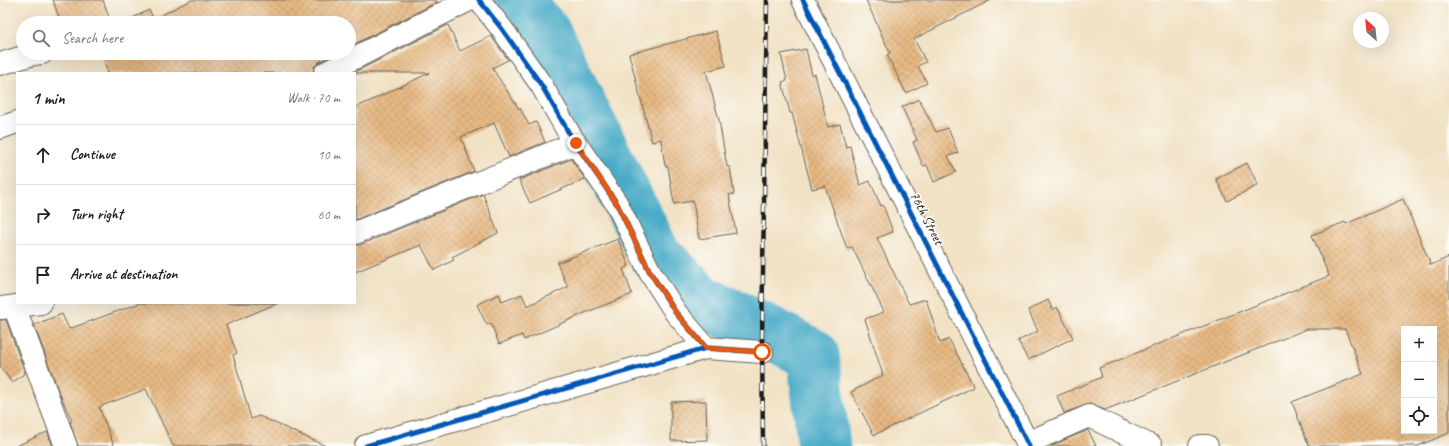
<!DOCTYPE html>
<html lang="en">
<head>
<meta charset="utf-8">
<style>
  body { margin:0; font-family:Caveat,sans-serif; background:#f2f2f2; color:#222 }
  .controls { position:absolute; right:12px; bottom:12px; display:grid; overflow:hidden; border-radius:0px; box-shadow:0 4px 16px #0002 }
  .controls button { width:36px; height:36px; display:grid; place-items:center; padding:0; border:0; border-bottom:1px solid #e0e0e0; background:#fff; color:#222; font:20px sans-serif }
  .compass { position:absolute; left:1353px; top:12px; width:36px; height:36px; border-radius:50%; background:#fff; box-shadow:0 4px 16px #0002; rotate:333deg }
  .stop { position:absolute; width:12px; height:12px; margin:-9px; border:3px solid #ea580c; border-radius:50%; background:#fff }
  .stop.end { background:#ea580c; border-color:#fff; box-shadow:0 1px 4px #0008 }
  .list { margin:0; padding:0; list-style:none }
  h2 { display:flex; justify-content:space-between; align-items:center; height:52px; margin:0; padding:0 16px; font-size:17px }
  h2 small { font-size:13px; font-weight:400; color:#767676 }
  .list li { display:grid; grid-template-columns:26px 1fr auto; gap:12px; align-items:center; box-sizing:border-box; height:60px; padding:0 16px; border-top:1px solid #e0e0e0 }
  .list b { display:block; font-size:15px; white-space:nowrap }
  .list em { font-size:13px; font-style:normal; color:#767676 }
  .icon { flex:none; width:22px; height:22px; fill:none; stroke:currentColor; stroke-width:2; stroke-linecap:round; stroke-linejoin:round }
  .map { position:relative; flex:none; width:1449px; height:446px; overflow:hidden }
  .search { position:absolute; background:#fff; box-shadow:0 4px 16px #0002; left:16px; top:16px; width:340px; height:44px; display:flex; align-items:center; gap:10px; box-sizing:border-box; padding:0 14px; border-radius:22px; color:#767676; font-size:15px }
  .panel { position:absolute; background:#fff; box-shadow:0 4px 16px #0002; left:16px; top:72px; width:340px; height:232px; border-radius:0px }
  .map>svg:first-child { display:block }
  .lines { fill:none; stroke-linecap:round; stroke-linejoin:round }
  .river { stroke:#48abc8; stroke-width:53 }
  .building { fill:url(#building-cross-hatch); fill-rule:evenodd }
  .street-casing { stroke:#676157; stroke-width:24 }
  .secondary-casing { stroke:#676157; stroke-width:24 }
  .street { stroke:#fff; stroke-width:22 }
  .secondary { stroke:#fff; stroke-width:22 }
  .rail-casing { stroke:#1c1c1c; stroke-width:4.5 }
  .rail { stroke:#fdfcf7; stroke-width:3; stroke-dasharray:9; stroke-linecap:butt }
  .cycleway-casing { stroke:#fdfcf7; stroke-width:8 }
  .cycleway { stroke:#0057b8; stroke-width:5 }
  .route { stroke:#ea580c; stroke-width:5 }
  .labels { text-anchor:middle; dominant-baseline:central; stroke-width:3; stroke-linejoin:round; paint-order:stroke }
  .street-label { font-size:14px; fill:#1c1c1c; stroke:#fdfcf7 }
</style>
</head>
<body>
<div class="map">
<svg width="1449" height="446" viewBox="0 0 1449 446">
  <defs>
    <pattern id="building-cross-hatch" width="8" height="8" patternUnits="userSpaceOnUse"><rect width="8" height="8" fill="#e7b983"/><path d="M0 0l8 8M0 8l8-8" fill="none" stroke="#c69e71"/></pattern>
  </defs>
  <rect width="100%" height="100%" fill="#fdfcf7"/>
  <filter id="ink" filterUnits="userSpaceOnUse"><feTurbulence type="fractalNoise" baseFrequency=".025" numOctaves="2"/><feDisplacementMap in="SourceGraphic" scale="8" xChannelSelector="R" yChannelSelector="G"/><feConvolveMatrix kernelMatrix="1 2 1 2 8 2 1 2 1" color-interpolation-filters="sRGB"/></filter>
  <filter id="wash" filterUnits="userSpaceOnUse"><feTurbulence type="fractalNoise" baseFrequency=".012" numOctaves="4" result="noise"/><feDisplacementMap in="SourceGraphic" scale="16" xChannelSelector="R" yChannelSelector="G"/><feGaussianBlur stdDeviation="0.9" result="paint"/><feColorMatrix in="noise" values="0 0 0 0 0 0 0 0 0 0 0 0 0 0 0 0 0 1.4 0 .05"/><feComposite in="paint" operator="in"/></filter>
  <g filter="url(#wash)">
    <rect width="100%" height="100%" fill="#f1e2c5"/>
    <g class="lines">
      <!-- river -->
      <path class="river" d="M515,0L544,32L655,255L700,300L771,333L813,355L824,446"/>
    </g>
    <g id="blocks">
      <!-- building -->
      <path class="building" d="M53,0H103L111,23H61Z
        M191,0H436L437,2L349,47V23H122L149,10L154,19Z
        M866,0H991L914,39L926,62L918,66L927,83L906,93L887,55L890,53Z
        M448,25L460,51L491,36L508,60L492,68L519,109L520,108L529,125L536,122L545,142L509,157L494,123L461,137L474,171L355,220V108L429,73H353Z
        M716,31L726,66L706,71L719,120L727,167H730L734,194L729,195L736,233L699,239L693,201L674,204L668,166H665L661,139L652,142L629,54Z
        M806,49L812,75L815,74L828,127L840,124L846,147L850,146L860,185L870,181L881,206L883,205L893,232L877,238L909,304L926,299L940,343L949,339L974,387L874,435L851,392L883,375L865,319L884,312L852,247L847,249L825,186L812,189L792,113H790L782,82L787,81L781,54Z
        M101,53H337L319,62L314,67L313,73H108Z
        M919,99L936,132L948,128L958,153L948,156L956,172L934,182L927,165L923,166L913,142L917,140L902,107Z
        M571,159L585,179L530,203L519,180Z
        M1247,163L1258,185L1227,201L1216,179Z
        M483,194L498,233L452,257L454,260L434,270L421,245L355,272V245H360Z
        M1403,199L1431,265L1449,257V433L1418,446H1309L1292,402L1363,374L1345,329H1307L1105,410L1089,404L1064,413L1057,396L1102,377L1099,368L1329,276L1312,235L1345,222L1346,224ZM1404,329H1434V431H1404Z
        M618,239L629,266L623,269L632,294L587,312L524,340L522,335L499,344L491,323L487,325L477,305L499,294L502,302L522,294L527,306L568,287L557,263Z
        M1048,300L1053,310L1057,307L1073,338L1028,360L1018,341L1038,331L1028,310Z
        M140,303H278L226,325L237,353L233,355L251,419L259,416L326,446H173L146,389L99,407L114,446H78L70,422L72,421L58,390L34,325L62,314L69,329Z
        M0,320H6L25,373L12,383L0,366Z
        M706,401L707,440L671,441V402Z
        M1088,430L1096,446H1051Z
        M47,432L53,446H16Z"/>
    </g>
  </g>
  <g filter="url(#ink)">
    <use href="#blocks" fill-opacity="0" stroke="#676157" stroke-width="1"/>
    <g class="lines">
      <!-- street casing -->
      <g class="street-casing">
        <path id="street" d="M479,0L502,29L542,86L570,135L617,204L650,272L676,313L706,348
          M0,64L30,55L42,53
          M325,73L469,0
          M0,128L17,122
          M355,233L576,143
          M14,306L66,446
          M1,308L41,303
          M1027,443L1089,416L1151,446
          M366,446L706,348L762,352
          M1200,446H1207"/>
      </g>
      <!-- secondary casing -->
      <g class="secondary-casing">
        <path id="secondary" d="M803,0L1029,446"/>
      </g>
      <!-- street -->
      <use href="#street" class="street"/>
      <!-- secondary -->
      <use href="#secondary" class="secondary"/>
      <!-- rail casing -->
      <g class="rail-casing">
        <path id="rail" d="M763,446L762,339L767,0"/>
      </g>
      <!-- rail -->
      <use href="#rail" class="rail"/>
      <!-- cycleway casing -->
      <g class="cycleway-casing">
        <path id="cycleway" d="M479,0L502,29L542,86L570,135L617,204L650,272L676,313L706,348
          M803,0L1029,446
          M366,446L706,348L762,352"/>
      </g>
      <!-- cycleway -->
      <use href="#cycleway" class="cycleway"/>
    </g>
  </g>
  <g class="lines" filter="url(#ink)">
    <!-- route -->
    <path class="route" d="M576,143L617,204L650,272L676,313L706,348L762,352"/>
  </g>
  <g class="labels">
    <!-- street labels -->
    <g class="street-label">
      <text transform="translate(927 218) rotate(63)">76th Street</text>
    </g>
  </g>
</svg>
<div class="controls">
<button>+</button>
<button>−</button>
<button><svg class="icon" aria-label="locate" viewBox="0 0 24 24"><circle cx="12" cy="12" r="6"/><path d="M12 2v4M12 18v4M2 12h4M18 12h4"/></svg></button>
</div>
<svg class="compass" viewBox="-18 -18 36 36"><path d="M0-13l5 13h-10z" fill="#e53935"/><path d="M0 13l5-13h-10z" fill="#767676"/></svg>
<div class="stop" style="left:762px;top:352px"></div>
<div class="stop end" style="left:576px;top:143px"></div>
<div class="search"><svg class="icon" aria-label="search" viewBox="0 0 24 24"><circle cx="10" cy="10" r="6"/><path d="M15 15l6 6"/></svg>Search here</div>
<section class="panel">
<h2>1 min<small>Walk · 70 m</small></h2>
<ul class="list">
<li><svg class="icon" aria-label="ahead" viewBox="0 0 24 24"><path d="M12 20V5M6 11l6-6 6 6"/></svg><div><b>Continue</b></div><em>10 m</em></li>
<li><svg class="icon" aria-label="right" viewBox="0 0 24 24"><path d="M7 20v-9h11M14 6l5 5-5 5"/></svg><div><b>Turn right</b></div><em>60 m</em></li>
<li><svg class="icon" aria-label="arrive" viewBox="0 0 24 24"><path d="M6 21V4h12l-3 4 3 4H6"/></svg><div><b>Arrive at destination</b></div></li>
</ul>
</section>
</div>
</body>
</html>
